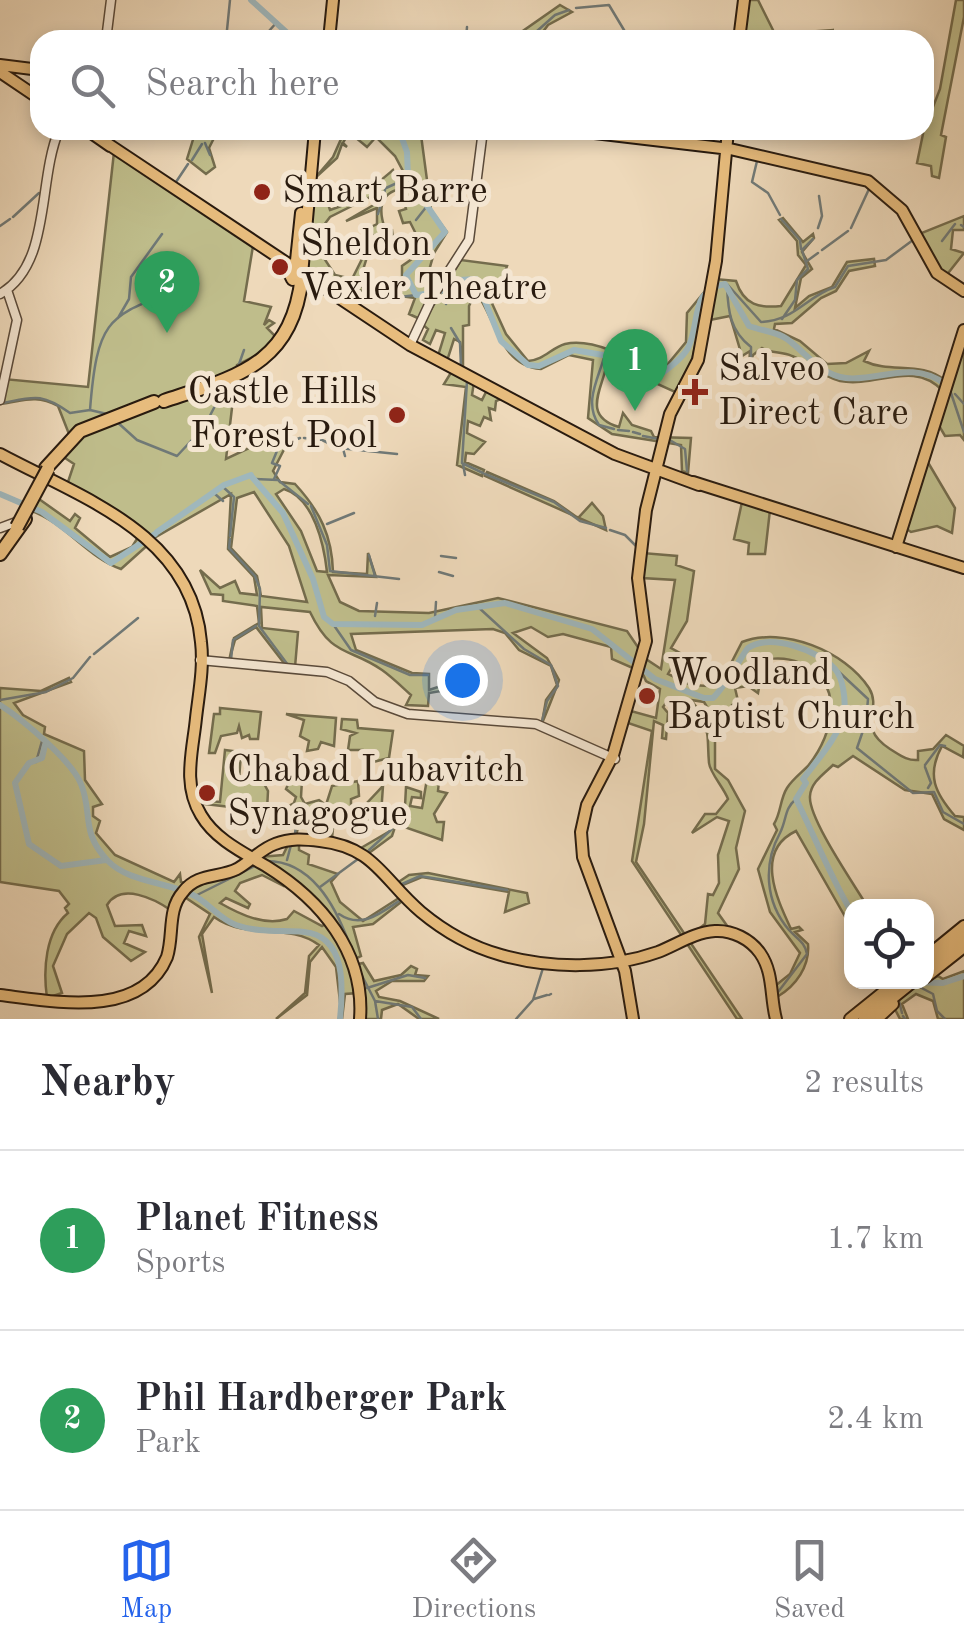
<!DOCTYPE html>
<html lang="en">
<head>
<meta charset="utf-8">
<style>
  body { margin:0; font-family:"Old Standard TT",serif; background:#f2f2f3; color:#2b2b33 }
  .controls { position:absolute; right:30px; bottom:30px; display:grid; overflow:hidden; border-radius:20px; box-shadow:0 5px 15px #0003 }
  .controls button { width:90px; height:90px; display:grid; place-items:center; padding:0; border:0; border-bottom:2px solid #e1e1e2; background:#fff; color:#2b2b33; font:50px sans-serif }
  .you { position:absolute; left:462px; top:680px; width:35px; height:35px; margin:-25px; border:8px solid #fff; border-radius:50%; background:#1a73e8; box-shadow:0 0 0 15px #1a73e833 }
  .badge { display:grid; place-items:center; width:65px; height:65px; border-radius:50%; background:#2563eb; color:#fff; font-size:32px; font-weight:700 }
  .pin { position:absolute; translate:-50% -82px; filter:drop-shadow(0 2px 5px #0008) }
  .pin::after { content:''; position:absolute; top:52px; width:35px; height:30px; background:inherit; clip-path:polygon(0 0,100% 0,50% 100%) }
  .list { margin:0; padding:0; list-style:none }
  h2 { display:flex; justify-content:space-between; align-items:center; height:130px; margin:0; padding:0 40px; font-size:42px }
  h2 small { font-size:32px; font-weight:400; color:#7c7c81 }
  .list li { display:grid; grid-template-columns:65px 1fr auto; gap:30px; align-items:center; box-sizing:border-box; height:180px; padding:0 40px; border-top:2px solid #e1e1e2 }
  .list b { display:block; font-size:38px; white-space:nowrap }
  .list p { margin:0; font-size:32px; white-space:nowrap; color:#7c7c81 }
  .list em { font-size:32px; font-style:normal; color:#7c7c81 }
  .icon { flex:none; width:55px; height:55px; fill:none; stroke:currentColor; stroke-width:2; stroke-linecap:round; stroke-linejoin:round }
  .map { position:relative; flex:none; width:964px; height:1019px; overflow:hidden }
  .search { position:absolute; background:#fff; box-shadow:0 5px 15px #0003; left:30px; right:30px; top:30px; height:110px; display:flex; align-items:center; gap:25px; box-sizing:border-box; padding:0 35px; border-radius:30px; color:#7c7c81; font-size:38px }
  .sheet { height:490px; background:#fff }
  nav { display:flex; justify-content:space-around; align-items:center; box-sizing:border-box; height:140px; border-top:2px solid #e1e1e2; background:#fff; font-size:28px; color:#7c7c81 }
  nav a { display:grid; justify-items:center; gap:5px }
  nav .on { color:#2563eb }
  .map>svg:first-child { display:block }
  .green { fill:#bfbd8b; stroke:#746c4d; stroke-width:2.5; fill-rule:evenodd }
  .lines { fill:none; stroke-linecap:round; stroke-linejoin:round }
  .stream { stroke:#707977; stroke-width:2.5 }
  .river { stroke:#9fb7bc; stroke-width:6 }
  .minor-casing { stroke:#5a4a3a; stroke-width:11 }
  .major-casing { stroke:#291b0f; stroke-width:14 }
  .highway-casing { stroke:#291b0f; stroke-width:16 }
  .minor { stroke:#f4e6d2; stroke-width:8 }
  .major { stroke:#e7bc7d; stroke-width:10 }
  .highway { stroke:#e7bc7d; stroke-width:12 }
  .highway-bridge-casing { stroke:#291b0f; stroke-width:16; stroke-linecap:butt }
  .highway-bridge { stroke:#e7bc7d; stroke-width:12 }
  .poi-dot { fill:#8f2418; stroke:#f4e6d2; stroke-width:4 }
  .labels { text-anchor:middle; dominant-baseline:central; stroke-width:10; stroke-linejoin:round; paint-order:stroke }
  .poi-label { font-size:38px; fill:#291b0f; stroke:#f4e6d2; text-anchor:start }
</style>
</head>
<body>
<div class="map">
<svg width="964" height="1019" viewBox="0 0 964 1019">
  <rect width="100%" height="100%" fill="#eed9ba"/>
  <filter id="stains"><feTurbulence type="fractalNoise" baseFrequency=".002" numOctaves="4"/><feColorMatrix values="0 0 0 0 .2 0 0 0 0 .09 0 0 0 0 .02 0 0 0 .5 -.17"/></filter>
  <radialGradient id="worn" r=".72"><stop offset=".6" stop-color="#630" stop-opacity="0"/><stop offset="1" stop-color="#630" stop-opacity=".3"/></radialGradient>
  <!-- green -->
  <path class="green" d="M747,0H758L775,34L834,30L811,34L812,40H741Z
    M956,0H964V17L941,135L946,137L939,178L932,176L931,166L917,163L923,134L909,130H924L940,89Z
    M560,5L572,12L548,25L537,40H510Z
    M196,130H218L209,148L215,167L206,174L187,159Z
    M345,130H417L421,135L431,210L447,232L434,253L426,281L436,288L420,319L409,314L415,298L356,290L352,304L307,271L313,182L321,183L330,210C356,202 373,187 393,170L396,177L404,173L395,156L376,137L367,147L349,132L343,143L347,147L342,144L337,158L315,178L333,157ZM401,189L406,209L399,211L403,223L410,222L417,236L406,238L417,245L419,254L402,266V290L379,291V282L373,281L371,289L358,286L367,257L364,255L352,279L335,275L320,252L317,234L330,217L380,192L377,203L346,221L377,208V224L369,228L373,236L384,232L393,239L392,230L385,229C379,212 378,193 401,189Z
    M114,152L253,246L244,301L271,307L264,325L269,320L274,323L267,328L276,337L259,354L237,365L226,459L266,440L271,448L290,438L273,471L280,482L295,484C320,511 332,536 333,572L367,574L368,553L376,577L328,575L340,602L359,611L429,613L498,598L627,631L646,659L661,669L675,580L642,578L643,553L677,556L676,565L694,571L687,621L671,648L680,653L668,674L691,685L708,686L726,673L742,642C783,626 845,651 869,688C883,711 855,726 890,749C900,755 907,761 918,760V751L933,749L946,735L964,746L963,757L942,746C926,775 935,793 955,816L964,817V830L944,819L932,794L905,790L853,756L838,767L833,765C824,774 811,782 810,796C808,818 854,884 867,906H852L851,927L796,831C754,851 777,899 791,929L799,927L802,930L795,932L808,944C810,966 796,986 777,997L775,986L790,974L800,953L770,912L758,869L777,830L774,824C781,813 780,799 787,788C792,780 801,773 808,766C835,732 845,682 800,663C784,656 763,657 748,667L741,680L760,682L758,693L748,686L735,688L738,701L732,705L733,710L710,712L704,702L691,700L715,731V769L728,780L745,811L736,848L739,869L718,913L728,927L696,931L705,924L708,894L713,895L719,883L718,855L729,821L717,817L692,833L705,814H716L728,799C724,788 710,773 709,763C706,728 714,727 678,703H666L663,707L668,713L666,739L662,738L663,725L654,721L644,824L636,862L742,1019H737L632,861L652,731L628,723L631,711L656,718L660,689L646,681L642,672L612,659L611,647L563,634L548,637L531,627L513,633L547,658L559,680C558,684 544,719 542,723L546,700L557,685L551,666L519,650L505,633L493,629L351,634L356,650L412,673L429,674V690L477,674L476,685L429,693L428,706L406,705L411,695C401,686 392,677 382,670C349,647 332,658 310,612L261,607L262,628L298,632L295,667H287L256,627L235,640L229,661L234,638L259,623L257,606L223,601V595L211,594L200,570L220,588L235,581L240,593L257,595L254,577L228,549L231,494L154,538L122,514L67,485L74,464L62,456L84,423L69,434L58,406C35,394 24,401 1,404L4,379L88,387ZM284,489C314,498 324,545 327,572L317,571L301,531L276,494ZM254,492L289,546L307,602L261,596L257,576L231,548L237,498Z
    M964,216V230H953L951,249L964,253L945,277L919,234Z
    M783,218L803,242L813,234L814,238L802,252L812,269L801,278L795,308L809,296L832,287L847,262L874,259L875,266L849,271L836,291L821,298L792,323L775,324L774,329L800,341L827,364L846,363L869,351L864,361C891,374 921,360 946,381L943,391C913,359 877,388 840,381C822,377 809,363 792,356C782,351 772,354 762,348L753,355L749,366L750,351L742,356L730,316L705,321V302L690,369L675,392L607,361C605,386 579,415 619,427L623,413L632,425L651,431L654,437L691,438L688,473L682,471L681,445L612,434L588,418L593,360L569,355L541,369C500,366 496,319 476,292L469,306V325L463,326V370L460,342L454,339L447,361L438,356L445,333L436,330L430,344L423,340L428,329L422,324L461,260L507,266L499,289L505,293L490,299L506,334L528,361C544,360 551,348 565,344C592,338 630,357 649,372L662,371L686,342L687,313L715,279L736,281C744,306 760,308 781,306L806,265L798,255L797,241L779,220Z
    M964,344V440L960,435L945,436L938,424Z
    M452,371L474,382L472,395L482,400L487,390L503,398L496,401L495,410L489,408L491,420L484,417L480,426L468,421L467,433L485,442L474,454L466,453L465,462L484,470L482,476L457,465L466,387L444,384Z
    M926,459L955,508L952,533L937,526L911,532L905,528Z
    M487,472L554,501L578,518L592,503L603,516L606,530L485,476Z
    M39,499L70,521L75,514L80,518L75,528L110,557L132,547L140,534L150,543L121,569C88,558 65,523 32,511Z
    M742,502L770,510L765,554H748L749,543L734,539Z
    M69,678L71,682L14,703L23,715L45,727L44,734L84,751L85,780L102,804L93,807V816L100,821L96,833L115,855L174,882L180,874L181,882L188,883L259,857L283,855L290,841L299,840V850L309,855L308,864L338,874L331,882L340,902L363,921L402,896L405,899L373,924L353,927L361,956L353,960L358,993L345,994L342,1019L336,967L322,947L310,962L307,995L276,1019L305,993L309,956L319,945C288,922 248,941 214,917L202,934L212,993L199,937L210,914L183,896L172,911C155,899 121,882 107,905L115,926L142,925L146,936L129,931L124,943L145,952L131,961L103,937L96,918L89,913L67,934L53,966L62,993L47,998C43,970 45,932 68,913L65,908L69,904L59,891L0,882V688L41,691ZM262,875L284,886L293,882L331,921L322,926L294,911L287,919C265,926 241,915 220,903L226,898L248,908L250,904L235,891L240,883Z
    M220,708L261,712L258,739H250L249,735L242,738L239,726L237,733L221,736L215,753H209L214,714H220Z
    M286,714L336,718L334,746L321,742L318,749L307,751L309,741L300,736L304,720Z
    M342,719L357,720L358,728L393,731L389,758L373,762L363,750H348L350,736L356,733L341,729Z
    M225,750L241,752L239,781L246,780L257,771L268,791L267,810L280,811L294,803L296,797L286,789L289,782L302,780L301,797L305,804L319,800L326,805L332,786L358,781L359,796L351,799V806L365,805L383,786L381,815L399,817L405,806L406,787L421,792V798L412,797L410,806L422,808L427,779L439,781L438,791L447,793L434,814L437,822H444L442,840L396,824L392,836L369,853L361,848L390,831L391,824L334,818L332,838L327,837L329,818L301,815L296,836L298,815L197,803L196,800L220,802Z
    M428,873L527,893L529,903L505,912L509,892L422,877L403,885L397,883L409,875Z
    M363,963L374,981L401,975L411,966L417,969L415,975L428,976L424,981H392L376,991L379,997L400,1001L439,1019H419L398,1004L382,1010L381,1019H363L358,970V964Z
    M964,971V1019H938L933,1001L916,994L902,1004L908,1019H900L881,982L923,984L938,976L943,979Z"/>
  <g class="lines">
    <!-- stream -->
    <path class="stream" d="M252,1V0
      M576,8L609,5L630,40
      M269,31L277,22
      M226,40L230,0
      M265,40L268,33
      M466,40L467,27
      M527,40L555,15L569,10
      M205,143L210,155
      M192,160L202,144
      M757,161L752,182L768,193L780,215
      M176,182L188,164
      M386,188L408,178
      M378,214L385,190
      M13,217L39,193
      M781,219L800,240L801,249
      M416,220L427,206
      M961,225L964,227
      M0,226L10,219
      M818,228L822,216L819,196
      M851,228L869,189
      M942,241L955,224
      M822,250L848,231
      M807,261L818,253
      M727,284L761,322C794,321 807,296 835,287L848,266L886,260L913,240
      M727,286C728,311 730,331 751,347V365
      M443,291L446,304
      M384,299L416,295
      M365,302L380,298
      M118,318L129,299L131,277L162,234
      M782,319L795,300L797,280L808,269L802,250L813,239
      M451,328L460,343L461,367
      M605,354C599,378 583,402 599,425L614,429
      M238,367L244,350
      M467,381L462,463L483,473
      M949,387L964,432
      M955,394L964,404
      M3,403C33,397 41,392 70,413L90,410L107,414
      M90,410C98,307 112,318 197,281
      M116,421L137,440L177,456L204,427L227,383
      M618,430L629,431
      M633,432L640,434
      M643,436L659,439
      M304,438L322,440L339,448L397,454
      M668,439L685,449L687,471
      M342,445L345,456
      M463,464L465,475
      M485,474L554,502L580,521L606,528
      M255,479L278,480L308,504
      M274,479L280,466L272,463L279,446L300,438
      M222,486L234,497L230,536
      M215,494L223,501
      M311,506L327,545L330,571L399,579
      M327,524L354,513
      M610,530L625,535L636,546
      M230,539L229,548L255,576L260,589L259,626L288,665
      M369,555L375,576
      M441,556L456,558
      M439,572L453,576
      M477,606L524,649L551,665L558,686L547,701L542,721
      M375,616L377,603
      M435,618L436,602
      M333,624L351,650L410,675H428
      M94,654L138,618
      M231,660L233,640L256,626
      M838,671L868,699L866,722L857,748L913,793L934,792L943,812L964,824
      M0,700L46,692L73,678L90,657
      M36,762L42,741
      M925,765L940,745L945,746
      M925,767L931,783L928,788
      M295,834L297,816
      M369,850L392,829
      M287,860L291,845
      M265,861C311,860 335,905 349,943
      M402,884L420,876L507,890
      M320,887L358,859
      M195,896L255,866
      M339,914C362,930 382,912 402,899
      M359,970L375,1001L378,1019
      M914,984L933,994L937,1011L945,1019
      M367,988L408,975L425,978
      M778,992L807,954C805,942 797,939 789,930C765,902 763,864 780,833C787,819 784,809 796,799
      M549,995L551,994
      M534,999L547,995
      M375,1001L412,1007L421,1019
      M899,1001L902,1013
      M903,1016L905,1019
      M516,1019L533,1000L543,968"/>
    <!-- river -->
    <path class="river" d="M251,0L295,40
      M399,130L407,152L408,178L445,232L406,275L416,295L434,293
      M437,293L459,280L476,279L501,341L528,365L539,366L574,350L626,359L646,375L658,376C668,369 682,359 688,348C701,322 689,290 725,284L749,326C762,331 776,331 787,339C806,353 821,375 846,378C879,382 911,359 945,384
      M252,477L283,513L313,579L324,617L333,624L422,625L456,610L505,603L592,629L655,679L704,698H713C726,686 745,650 748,648C771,633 818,650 835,669C843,678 846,700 844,713C839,737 817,760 803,779L806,783L796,799C815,837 830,876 852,913
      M0,494L42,512L111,563L155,534
      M157,532L224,485L251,475
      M0,705C22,719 72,761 81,784C93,813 80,832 108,861C128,882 167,882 193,895C208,902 219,919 236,925C258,933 282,930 304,932C347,936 343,989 340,1019
      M45,745L42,758L29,763L15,783L29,844L61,866L106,860
      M912,982L943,983L964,976"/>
    <!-- minor casing -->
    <g class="minor-casing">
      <path id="minor" d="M106,40L111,0
        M0,294C52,264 37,182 59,130
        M410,345L433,296L469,240L483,130
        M0,400L17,320L7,290
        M0,528L19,521
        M200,660L327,672L349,681L375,702L408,714L536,724L615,759"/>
    </g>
    <!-- major casing -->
    <g class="major-casing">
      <path id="major" d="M329,40L333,0
        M739,40L744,0
        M0,65L40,70
        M0,72L40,99
        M87,130L110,146
        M569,130L730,149L868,181L902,210L937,273L964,291
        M108,144L410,345L615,454L699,485
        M295,270L301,213
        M302,275L315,130
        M0,454C82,498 192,534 201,642C204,667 199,692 196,718C193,750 182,784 201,815C215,839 242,852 266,866C321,900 365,952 360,1019
        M693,482L964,568
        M896,547L964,330
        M926,957L964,926
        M926,977L964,947
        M0,995C57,1002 141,1019 167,957C174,935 167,910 183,892C197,873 219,878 237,869C251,861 261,849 275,844C290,838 304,839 320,841C375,847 383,880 421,912C445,932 472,947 501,955C550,969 610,969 658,952C676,945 695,932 715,931C732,930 750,939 760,953C774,973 770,997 776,1019
        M633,1019L625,971L583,857L581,832L587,805L613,755L646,641L638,578L646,510L670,414L698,360L716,261L728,130
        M850,1019L896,982
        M877,1019L893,1004"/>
    </g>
    <!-- highway casing -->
    <g class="highway-casing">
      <path id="highway" d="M287,267L293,279
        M164,401C238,376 292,365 302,276
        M46,468L80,431L154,402
        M0,554L25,519
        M926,969L964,938
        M865,1019L911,982"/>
    </g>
    <!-- minor -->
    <use href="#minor" class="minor"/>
    <!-- major -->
    <use href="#major" class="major"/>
    <!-- highway -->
    <use href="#highway" class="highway"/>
    <!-- highway-bridge casing -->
    <g class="highway-bridge-casing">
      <path id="highway-bridge" d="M17,527L48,469"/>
    </g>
    <!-- highway-bridge -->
    <use href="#highway-bridge" class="highway-bridge"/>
  </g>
  <!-- markers -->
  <g class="poi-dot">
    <circle cx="262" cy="192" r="10"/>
    <circle cx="280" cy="267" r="10"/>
    <path d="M690 377h10v10h10v10h-10v10h-10v-10h-10v-10h10z"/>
    <circle cx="397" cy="415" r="10"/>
    <circle cx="647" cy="696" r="10"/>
    <circle cx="207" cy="793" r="10"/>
  </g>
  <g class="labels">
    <!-- poi labels -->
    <g class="poi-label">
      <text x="282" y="192">Smart Barre</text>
      <text x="300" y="245">Sheldon<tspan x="300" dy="44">Vexler Theatre</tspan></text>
      <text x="718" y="370">Salveo<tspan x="718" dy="44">Direct Care</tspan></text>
      <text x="377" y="393" text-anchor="end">Castle Hills<tspan x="377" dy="44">Forest Pool</tspan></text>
      <text x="667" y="674">Woodland<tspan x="667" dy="44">Baptist Church</tspan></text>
      <text x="227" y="771">Chabad Lubavitch<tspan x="227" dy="44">Synagogue</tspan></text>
    </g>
  </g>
  <rect width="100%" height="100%" filter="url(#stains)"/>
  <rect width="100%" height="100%" fill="url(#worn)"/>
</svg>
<div class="controls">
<button><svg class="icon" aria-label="locate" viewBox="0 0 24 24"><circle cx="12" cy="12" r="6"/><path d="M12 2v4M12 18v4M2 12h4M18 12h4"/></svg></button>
</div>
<div class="you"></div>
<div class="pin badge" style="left:635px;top:411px;background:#2e9e5b">1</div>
<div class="pin badge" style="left:167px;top:333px;background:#2e9e5b">2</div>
<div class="search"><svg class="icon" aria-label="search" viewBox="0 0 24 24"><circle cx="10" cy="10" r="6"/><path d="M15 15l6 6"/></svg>Search here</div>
</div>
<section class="sheet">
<h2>Nearby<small>2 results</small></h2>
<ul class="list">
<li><span class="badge" style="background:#2e9e5b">1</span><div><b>Planet Fitness</b><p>Sports</p></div><em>1.7 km</em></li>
<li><span class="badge" style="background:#2e9e5b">2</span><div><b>Phil Hardberger Park</b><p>Park</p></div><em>2.4 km</em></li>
</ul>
</section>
<nav>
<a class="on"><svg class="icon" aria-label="map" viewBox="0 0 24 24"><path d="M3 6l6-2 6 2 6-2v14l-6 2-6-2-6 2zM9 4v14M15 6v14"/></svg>Map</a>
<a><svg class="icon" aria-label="directions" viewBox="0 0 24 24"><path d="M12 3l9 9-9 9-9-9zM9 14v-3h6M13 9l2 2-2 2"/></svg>Directions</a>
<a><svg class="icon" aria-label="saved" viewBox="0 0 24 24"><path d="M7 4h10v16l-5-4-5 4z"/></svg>Saved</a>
</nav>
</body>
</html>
